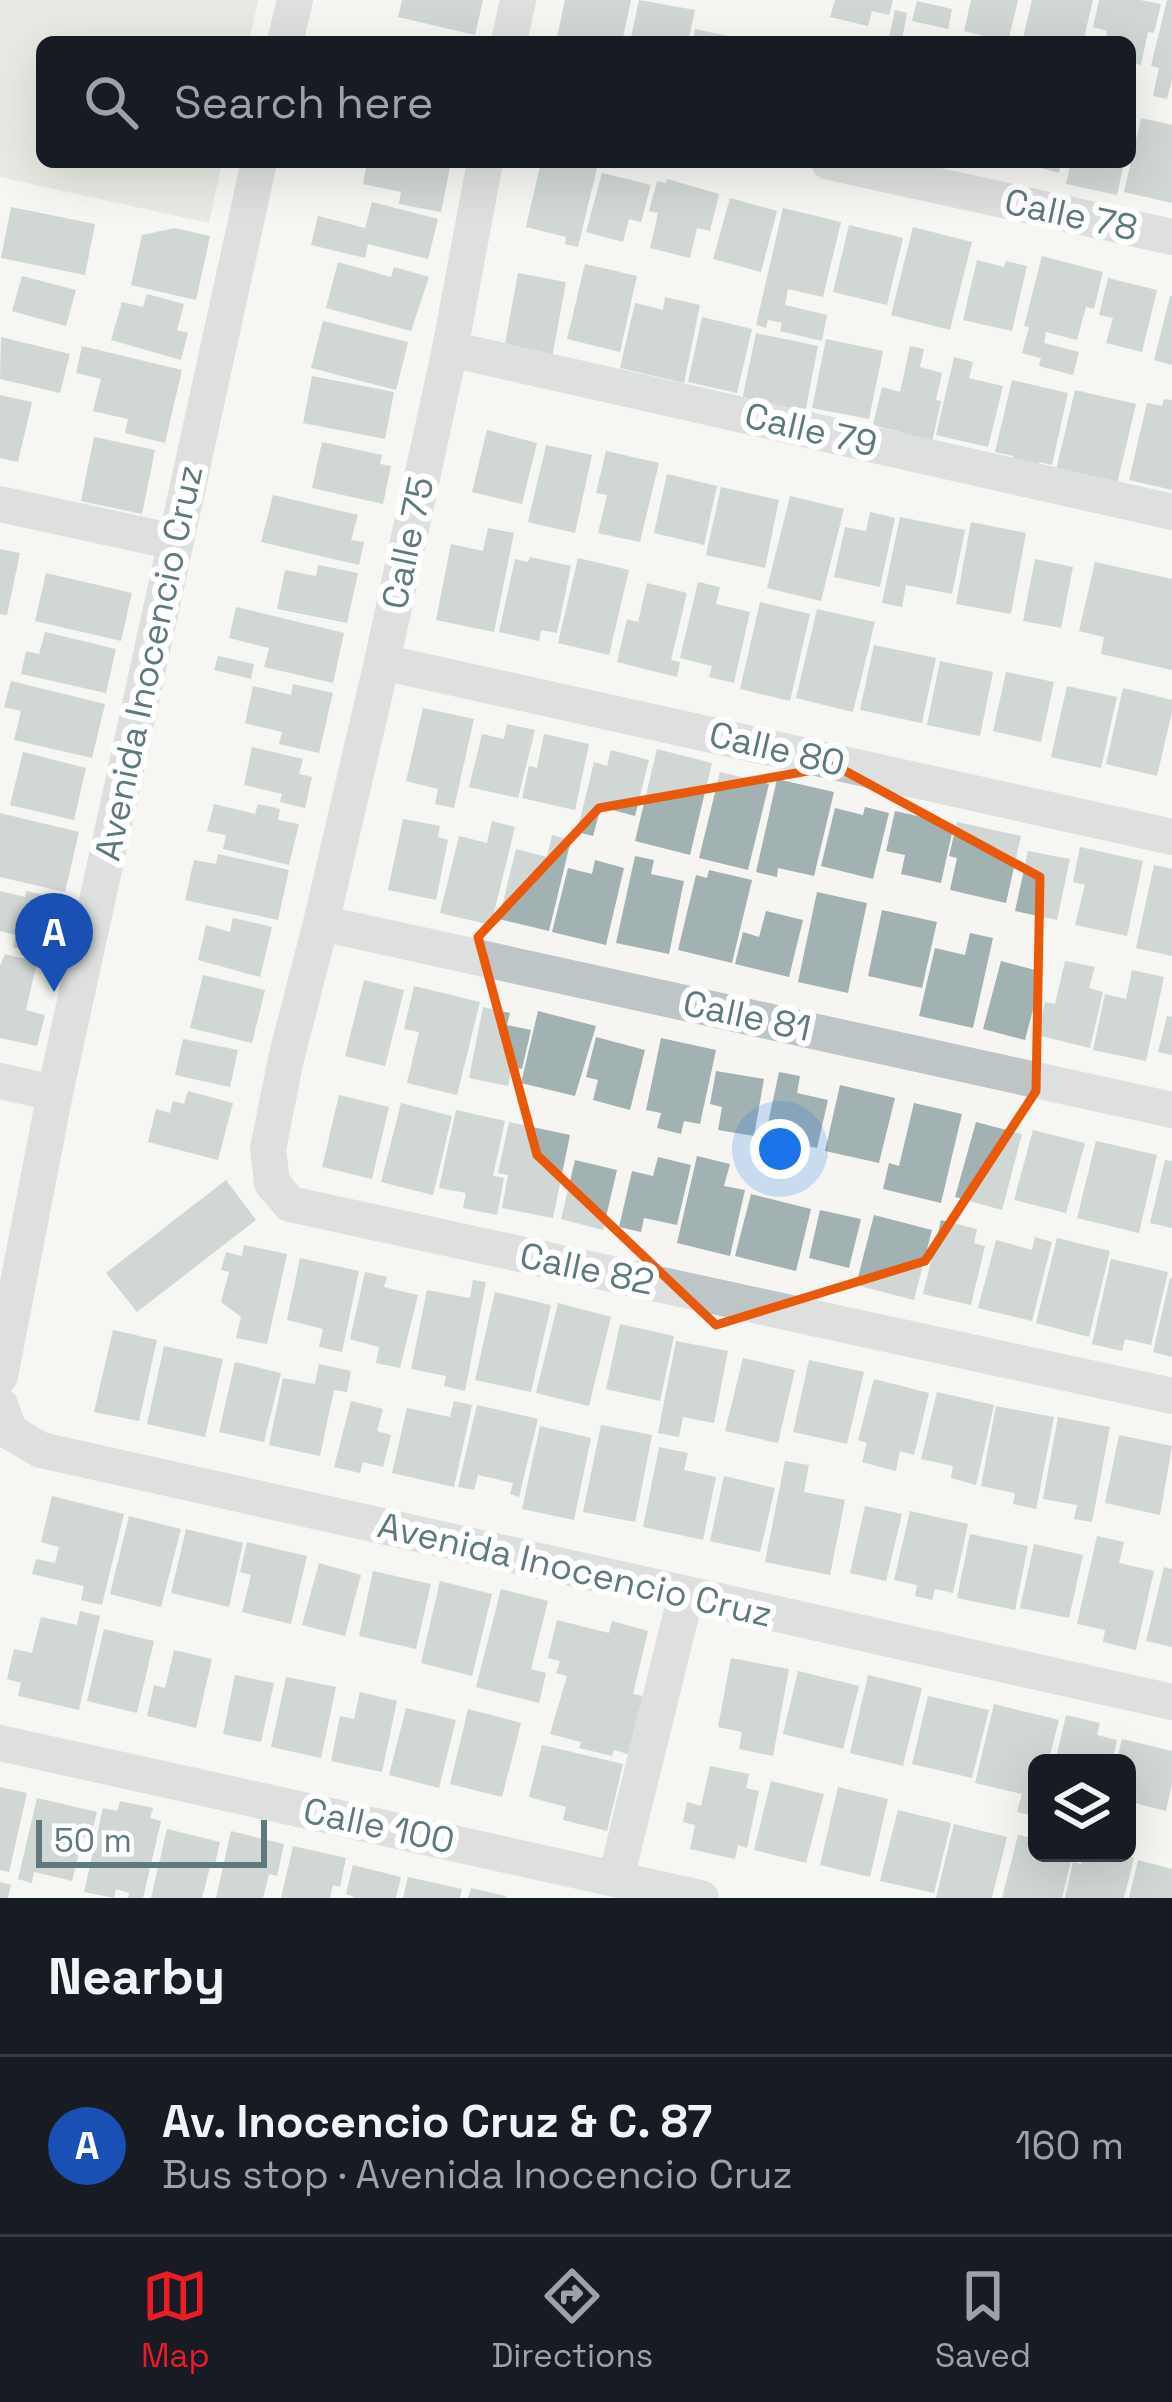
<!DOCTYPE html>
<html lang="en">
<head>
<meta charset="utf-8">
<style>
  body { margin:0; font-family:"Space Grotesk",sans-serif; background:#20242c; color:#f1f3f6 }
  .controls { position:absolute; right:36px; bottom:36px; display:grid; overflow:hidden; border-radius:18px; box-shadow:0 12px 48px #0002 }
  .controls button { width:108px; height:108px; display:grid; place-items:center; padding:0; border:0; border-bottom:3px solid #363941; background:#171b24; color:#f1f3f6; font:60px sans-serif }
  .scale { position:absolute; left:36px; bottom:30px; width:231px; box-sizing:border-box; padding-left:12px; border:6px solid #5f7a7f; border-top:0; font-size:33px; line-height:42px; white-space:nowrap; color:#5f7a7f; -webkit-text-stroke:9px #fff; paint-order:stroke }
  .you { position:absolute; left:780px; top:1149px; width:42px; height:42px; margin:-30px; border:9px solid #fff; border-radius:50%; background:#1a73e8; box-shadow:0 0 0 18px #1a73e833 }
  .badge { display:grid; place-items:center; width:78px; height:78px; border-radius:50%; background:#ed1b25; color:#fff; font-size:39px; font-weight:700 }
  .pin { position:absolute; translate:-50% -99px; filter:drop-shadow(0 3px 6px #0008) }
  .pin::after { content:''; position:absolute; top:63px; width:42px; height:36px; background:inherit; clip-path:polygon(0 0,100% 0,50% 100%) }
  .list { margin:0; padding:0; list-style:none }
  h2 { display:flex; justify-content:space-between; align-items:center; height:156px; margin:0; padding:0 48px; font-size:51px }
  h2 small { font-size:39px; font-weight:400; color:#9ea1a6 }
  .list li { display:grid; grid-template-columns:78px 1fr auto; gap:36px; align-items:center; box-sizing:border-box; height:180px; padding:0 48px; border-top:3px solid #363941 }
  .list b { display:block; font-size:45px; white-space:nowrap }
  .list p { margin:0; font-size:39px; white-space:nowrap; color:#9ea1a6 }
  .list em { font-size:39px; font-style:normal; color:#9ea1a6 }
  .icon { flex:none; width:66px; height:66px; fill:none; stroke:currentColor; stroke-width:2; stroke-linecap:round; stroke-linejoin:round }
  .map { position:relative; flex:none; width:1172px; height:1898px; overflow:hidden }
  .search { position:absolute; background:#171b24; box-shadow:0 12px 48px #0002; left:36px; right:36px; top:36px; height:132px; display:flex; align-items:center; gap:30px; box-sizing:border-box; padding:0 42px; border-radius:18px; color:#9ea1a6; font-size:45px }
  .sheet { height:336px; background:#171b24 }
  nav { display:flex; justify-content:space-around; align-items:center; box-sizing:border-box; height:168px; border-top:3px solid #363941; background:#171b24; font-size:33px; color:#9ea1a6 }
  nav a { display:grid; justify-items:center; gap:6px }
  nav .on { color:#ed1b25 }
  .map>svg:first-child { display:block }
  .green { fill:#d7dbd1 }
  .building { fill:#a2b1b2 }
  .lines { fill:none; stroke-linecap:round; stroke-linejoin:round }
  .minor { stroke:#bec5c7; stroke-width:36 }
  .marked { fill:none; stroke:#e8590c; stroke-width:9; stroke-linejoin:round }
  .labels { text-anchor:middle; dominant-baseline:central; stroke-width:12; stroke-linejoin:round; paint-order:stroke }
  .street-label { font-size:36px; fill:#5f7a7f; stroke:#fff }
</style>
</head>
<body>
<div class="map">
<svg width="1172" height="1898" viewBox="0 0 1172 1898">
  <rect width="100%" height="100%" fill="#f6f5f2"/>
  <!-- green -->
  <path class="green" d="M0,0H258L249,42H42V162H222L209,223L0,177Z"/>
  <!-- building -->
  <path class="building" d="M402,0H483L475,35L398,17Z
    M565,0H631L622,42H556Z
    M639,0L695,10L688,42H630Z
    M835,0H893L889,15L872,11L868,26L830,17Z
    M971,0H1018L1008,42L964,31Z
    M1032,0H1093L1083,42H1022Z
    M1099,0H1140L1161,4L1154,33L1148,32L1141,65L1130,62V42H1105L1107,31L1093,27Z
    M1167,0H1172V80L1167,99L1153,96L1159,68L1151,66Z
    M917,1L952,9L948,29L912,21Z
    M895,10L907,13L902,40L889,37Z
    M695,29L746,40V42H693Z
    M1141,118L1172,125V203L1124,192Z
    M367,162H451L441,212L399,204L401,192L363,184Z
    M541,162H573L597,168L578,247L565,244L566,237L526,227Z
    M1019,162H1061L1059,173Z
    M1071,162H1124L1117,195L1066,184Z
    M602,173L651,185L641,222L629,219L623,242L586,232Z
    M667,179L719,194L710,231L697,228L690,258L650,248L658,213L649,211L657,181L666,183Z
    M730,198L777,211L761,272L713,259Z
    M372,202L438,219L428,259L368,244L365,258L311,245L318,216L365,228Z
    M11,207L95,224L85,275L1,258Z
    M783,208L841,222L823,297L788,289L785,305L827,315L822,341L780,331L782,323L768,320L766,328L756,325Z
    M849,225L903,238L887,305L833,292Z
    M913,227L972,242L950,330L891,315Z
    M175,228L210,236L196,300L131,285L142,235Z
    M1042,256L1103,272L1094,309L1086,307L1077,340L1046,332L1044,343L1079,352L1073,375L1039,366L1041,358L1022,353L1029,327L1024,326Z
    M977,260L1004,267L1006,261L1027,266L1012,331L963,320Z
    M338,262L391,277L394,267L429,277L411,331L326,308Z
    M585,264L637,276L620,352L567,339Z
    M518,273L566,282L552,358L504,349Z
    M22,276L76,290L66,326L12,311Z
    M1108,278L1157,290L1142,352L1106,343L1113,318L1099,315Z
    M147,294L184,304L177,330L188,333L181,360L111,340L122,302L143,307Z
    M1170,296H1172V365L1154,360Z
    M665,297L700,305L684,383L620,368L635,303L663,310Z
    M702,317L752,329L737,393L688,382Z
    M323,321L408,342L396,390L311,368Z
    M756,333L818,346L805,413L742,400Z
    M1,337L70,354L60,393L0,379Z
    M826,339L883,351L869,419L812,408Z
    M82,346L182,370L165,443L125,433L128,419L93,411L101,379L76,373Z
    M910,346L924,349L920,367L942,373L936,400L941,401L931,447L898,439L900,432L873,425L882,387L900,392Z
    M954,357L973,362L969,378L1003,386L988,447L936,435Z
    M312,376L394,392L385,439L303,423Z
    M1012,380L1068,393L1052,465L1039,462L1037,471L1011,465L1013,456L995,452Z
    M1075,390L1136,404L1117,484L1056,470Z
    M0,395L32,402L18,462L0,458Z
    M1164,399L1172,400V490L1129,480L1147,403L1162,406Z
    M487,430L537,443L522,504L472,492Z
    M94,437L155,450L142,514L81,501Z
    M322,442L382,455L380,464L391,466L383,504L312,488Z
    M546,445L592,455L575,533L528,522Z
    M606,451L659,463L640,542L598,533L607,495L596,493Z
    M667,474L717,486L704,545L654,533Z
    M721,487L779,500L765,568L706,555Z
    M273,495L358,515L351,540L364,542L359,565L261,542Z
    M790,496L844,509L821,601L767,588Z
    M870,512L895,518L880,587L834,577L845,527L866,531Z
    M900,517L965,530L952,594L906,585L902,607L882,603Z
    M971,522L1026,533L1011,614L956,604Z
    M488,528L514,533L494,632L436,620L451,544L483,551Z
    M0,549L20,553L7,615L0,614Z
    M530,557L571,566L557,633L541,630L539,641L499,632L515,559L528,562Z
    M578,558L629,570L609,655L558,643Z
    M1035,559L1073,567L1061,628L1023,621Z
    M1095,562L1172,579V670L1101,654L1104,637L1079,631Z
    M318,565L358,573L347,623L277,609L285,570L316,576Z
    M46,573L132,593L121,641L35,621Z
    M698,582L720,587L716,604L750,612L734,683L709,677L712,666L680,658Z
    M647,583L687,593L671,660L680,662L677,677L617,662L627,619L638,622Z
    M760,602L810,614L790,701L740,689Z
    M236,607L344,633L333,683L264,667L269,648L229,638Z
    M817,609L875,622L853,712L796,698Z
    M45,632L116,649L106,693L21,674L26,651L39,654Z
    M874,645L936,658L922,723L860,710Z
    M218,656L254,664L251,679L214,670Z
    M940,661L993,672L980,736L927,725Z
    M1006,672L1054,682L1041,742L993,731Z
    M11,681L105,704L92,758L14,740L21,711L4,707Z
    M293,684L333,693L319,753L279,744L282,732L245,723L253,686L291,695Z
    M1067,686L1117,697L1101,768L1051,757Z
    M1123,688L1172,700V712L1157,776L1106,764Z
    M423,708L474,719L454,808L435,804L438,789L406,781Z
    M507,724L535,730L518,798L469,787L482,734L504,739Z
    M544,734L589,744L575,810L522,798L529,766L537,768Z
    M252,747L303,759L299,774L312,777L305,808L280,802L282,794L244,785Z
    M657,749L712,763L690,855L635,841Z
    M611,750L649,760L635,816L601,807L593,836L577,832L594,762L607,766Z
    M23,752L86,768L74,820L10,805Z
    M720,772L769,784L748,870L699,858Z
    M777,779L834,792L814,876L778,868L777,877L756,872Z
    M214,804L255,814L258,804L280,809L278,820L299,824L289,865L223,849L226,835L207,831Z
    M865,807L889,813L873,879L821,866L835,808L863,815Z
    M895,811L954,824L941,883L901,874L905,855L886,851Z
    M0,813L79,832L65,892L0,877Z
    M403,819L440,826L438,837L448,840L436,900L388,890Z
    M492,821L515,827L491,925L440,913L459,836L487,843Z
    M957,822L1021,836L1006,903L950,890L957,858L949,856Z
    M552,835L571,840L549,931L499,919L516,849L547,857Z
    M1080,847L1143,861L1127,936L1075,925L1085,885L1073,882Z
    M1028,851L1070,859L1057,920L1015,911Z
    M218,854L289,870L278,920L185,900L194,860L216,864Z
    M635,856L654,860L651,874L684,881L669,954L616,943Z
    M595,860L624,868L606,945L552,932L568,868L592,874Z
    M1154,865L1172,869V956L1136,948Z
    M709,870L752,880L732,963L678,950L696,875L707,878Z
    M0,891L25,897L26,891L61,899L48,955L13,947L16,935L0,931Z
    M817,892L867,903L848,993L798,982Z
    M882,910L937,922L922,988L868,976Z
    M766,911L803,920L789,977L735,964L743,932L759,937Z
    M233,918L272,927L260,977L198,960L206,925L230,932Z
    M970,933L993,938L973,1028L919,1016L935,948L965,955Z
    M5,954L37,962L26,1010L45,1015L37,1046L0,1038V966Z
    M1001,961L1043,972L1025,1040L983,1029Z
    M1065,961L1095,967L1089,988L1103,992L1090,1048L1037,1035L1045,1002L1055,1004Z
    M1132,970L1164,977L1146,1061L1093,1050L1105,994L1126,999Z
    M203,975L265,990L252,1043L190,1028Z
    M364,980L404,990L385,1066L345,1056Z
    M414,986L480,1002L457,1095L407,1083L419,1032L404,1029Z
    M483,1007L510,1013L507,1025L531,1030L522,1069L512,1067L508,1086L469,1078Z
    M538,1011L596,1026L575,1096L521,1083Z
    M1167,1016L1172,1017V1055L1158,1052Z
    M596,1037L645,1050L630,1110L593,1100L598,1080L586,1077Z
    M661,1038L716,1050L700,1124L684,1121L681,1134L657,1128L661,1113L646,1110Z
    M183,1039L238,1050L230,1087L175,1075Z
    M716,1071L764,1079L754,1136L718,1130L722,1107L710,1104Z
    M779,1072L800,1076L797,1093L828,1100L817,1148L765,1137Z
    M840,1085L895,1098L879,1163L825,1151Z
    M188,1091L233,1103L218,1160L148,1142L156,1109L170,1113L173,1101L184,1104Z
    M339,1095L389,1107L372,1179L322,1167Z
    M401,1103L452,1116L433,1195L381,1182Z
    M914,1103L962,1114L941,1203L883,1189L889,1163L899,1166Z
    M456,1110L505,1121L493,1176L504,1178L497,1215L463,1208L466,1193L439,1188Z
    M509,1122L570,1135L553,1218L502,1208L508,1175L498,1173Z
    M976,1122L1022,1134L1002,1210L955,1197Z
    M1033,1130L1085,1143L1066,1213L1014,1200Z
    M1096,1141L1157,1155L1139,1233L1077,1218Z
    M697,1156L730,1164L724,1186L745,1190L730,1256L677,1243Z
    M658,1157L691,1165L677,1225L644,1218L641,1232L619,1227L632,1171L653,1176Z
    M575,1160L617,1170L603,1230L561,1219Z
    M1165,1160L1172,1161V1228L1150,1223Z
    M226,1180L256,1220L137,1312L106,1273Z
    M751,1194L811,1209L796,1271L735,1256Z
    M820,1210L861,1219L849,1268L809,1258Z
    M874,1215L932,1230L914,1300L856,1285Z
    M941,1220L977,1229L974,1243L985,1246L971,1305L923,1294Z
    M1035,1237L1052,1242L1032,1321L978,1308L996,1240L1032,1250Z
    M1057,1238L1110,1251L1089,1337L1036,1323Z
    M244,1245L287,1254L267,1344L236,1338L241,1317L221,1302L229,1272L221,1270L226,1252L242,1256Z
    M300,1258L359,1271L342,1352L319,1347L323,1329L287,1320Z
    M1111,1259L1168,1272L1151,1345L1125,1339L1122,1351L1092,1344Z
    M365,1272L387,1277L384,1287L418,1295L400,1368L376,1363L379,1347L350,1339Z
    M1170,1278L1172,1279V1357L1153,1352Z
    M473,1280L486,1282L465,1391L444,1386L446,1376L411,1369L427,1290L470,1298Z
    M495,1292L551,1305L531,1392L475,1380Z
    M558,1303L611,1317L589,1406L536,1393Z
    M620,1324L674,1336L660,1401L606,1389Z
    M113,1330L157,1340L139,1421L94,1412Z
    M676,1341L728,1351L714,1423L683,1417L679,1437L658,1433Z
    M164,1346L223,1359L205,1437L147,1424Z
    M743,1358L795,1370L778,1443L725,1431Z
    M809,1360L864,1372L847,1444L793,1432Z
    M235,1362L281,1373L264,1442L219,1432Z
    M319,1364L351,1371L347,1392L334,1390L320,1456L269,1445L283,1378L315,1384Z
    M874,1379L929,1393L914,1455L900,1451L896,1471L862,1462L867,1443L858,1440Z
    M937,1392L994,1405L976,1485L951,1478L953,1466L921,1459Z
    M351,1401L383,1409L377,1431L391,1435L383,1467L363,1462L360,1473L334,1467Z
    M454,1401L472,1405L454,1487L392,1473L407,1408L450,1417Z
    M477,1405L538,1419L519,1497L510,1494L513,1483L478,1475L474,1490L458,1487Z
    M996,1406L1054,1417L1036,1509L1013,1504L1015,1493L981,1486Z
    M1058,1417L1110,1427L1092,1522L1074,1519L1077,1505L1043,1499Z
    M601,1425L652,1435L635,1522L583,1512Z
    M540,1426L591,1438L574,1520L522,1509Z
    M1119,1435L1172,1446L1160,1515L1105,1503Z
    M659,1447L688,1453L684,1470L716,1477L703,1540L643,1527Z
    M785,1461L809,1465L804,1492L845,1500L830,1575L765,1562Z
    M724,1476L775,1488L760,1552L710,1541Z
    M52,1496L124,1514L102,1605L81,1600L84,1586L32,1574L36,1559L55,1563L59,1547L41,1542Z
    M865,1506L902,1514L886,1581L850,1573Z
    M910,1511L968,1524L953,1593L935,1589L932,1600L915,1596L917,1585L894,1580Z
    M129,1516L181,1529L161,1607L110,1594Z
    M186,1529L243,1543L229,1607L171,1593Z
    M970,1534L1028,1546L1015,1610L957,1598Z
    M1097,1536L1124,1542L1119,1563L1154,1571L1136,1650L1103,1642L1105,1630L1077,1624Z
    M247,1542L307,1556L291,1624L242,1612L251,1575L240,1572Z
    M1034,1544L1083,1555L1069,1618L1020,1608Z
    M319,1563L361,1575L345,1636L302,1625Z
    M1164,1567L1172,1569V1647L1146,1641Z
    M373,1571L431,1584L416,1649L359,1636Z
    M440,1581L492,1594L472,1676L421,1663Z
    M501,1589L548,1601L531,1669L546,1673L539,1703L476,1687Z
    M80,1611L100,1616L79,1710L18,1696L21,1683L7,1679L14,1649L32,1653L41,1617L77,1625Z
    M557,1620L609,1633L612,1621L648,1631L633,1694L643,1696L628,1754L614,1750L612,1756L579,1748L581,1742L550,1734L567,1676L556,1673L560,1661L548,1658Z
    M104,1629L154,1641L137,1713L87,1701Z
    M174,1650L212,1659L196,1728L147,1716L154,1685L165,1688Z
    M731,1658L789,1669L773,1756L739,1749L742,1732L718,1727Z
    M798,1671L859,1686L843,1749L783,1734Z
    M235,1675L274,1683L261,1742L223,1734Z
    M868,1675L922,1688L903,1766L850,1753Z
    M286,1677L336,1687L321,1758L271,1747Z
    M360,1692L397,1701L382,1772L331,1761L340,1716L354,1719Z
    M928,1696L989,1710L972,1778L912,1764Z
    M994,1704L1059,1720L1048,1763H1037L1035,1816L1017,1812L1022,1794L975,1783Z
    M406,1708L456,1720L439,1788L389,1775Z
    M468,1709L521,1723L502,1797L450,1784Z
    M1066,1715L1100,1723L1097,1735L1117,1740L1112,1763H1055Z
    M1122,1739L1172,1751V1784L1166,1811L1127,1801V1763H1116Z
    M542,1745L623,1764L607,1831L563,1820L566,1807L529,1797Z
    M710,1766L749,1774L746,1788L759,1791L747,1848L738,1845L735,1859L690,1849L695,1825L683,1822L687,1802L701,1806Z
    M771,1781L824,1794L806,1863L754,1850Z
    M0,1787L27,1793L9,1872L0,1870Z
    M838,1787L888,1799L870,1877L820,1865Z
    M37,1798L97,1812L90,1839L83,1837L72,1881L34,1872L32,1883L18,1879Z
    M120,1801L153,1808L150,1818L161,1821L143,1898H128L129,1893L116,1889L114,1898L84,1892L103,1808L117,1811Z
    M898,1810L951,1823L934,1893L880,1881Z
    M954,1824L1007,1837L992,1898H936Z
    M167,1829L220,1842L214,1868L210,1867L202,1898H151Z
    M231,1831L284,1844L277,1876L269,1874L263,1898H216Z
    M1018,1835L1037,1839V1853H1073L1062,1898H1002Z
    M293,1846L346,1858L340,1887L333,1885L330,1898H281Z
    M1084,1853H1113L1134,1858L1124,1898H1065L1073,1862L1081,1864Z
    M1138,1860L1172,1869V1898H1129Z
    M353,1865L401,1877L396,1898H356L346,1894Z
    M408,1877L462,1889L460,1898H403Z
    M0,1882L11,1885L8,1898H0Z
    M471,1888L506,1896V1898H468Z"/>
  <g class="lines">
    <!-- minor -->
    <path class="minor" d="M285,42L295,0
      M509,42L518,0
      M485,162L450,349L382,662L321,923L286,1059L268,1149L272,1183L290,1204L1172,1396
      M829,162L1172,237
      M450,349L1172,512
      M0,504L175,542
      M382,662L1172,837
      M321,923L1172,1110
      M0,1081L55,1093
      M0,1376L55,1093L259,162
      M0,1405L10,1432L41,1450L1172,1702
      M0,1743L701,1898
      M616,1878L686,1595"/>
  </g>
  <!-- marked area -->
  <path d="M0 0H1172V1898H0ZM836,766L1040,877L1036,1091L925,1261L716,1325L537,1155L478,937L599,808Z" fill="#f6f5f2" fill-opacity=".55" fill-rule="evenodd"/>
  <path class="marked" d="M836,766L1040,877L1036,1091L925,1261L716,1325L537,1155L478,937L599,808Z"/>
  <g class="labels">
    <!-- street labels -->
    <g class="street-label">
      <text transform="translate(1071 215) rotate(12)">Calle 78</text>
      <text transform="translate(811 430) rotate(13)">Calle 79</text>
      <text transform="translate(408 543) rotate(-78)">Calle 75</text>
      <text transform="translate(149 663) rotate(-78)">Avenida Inocencio Cruz</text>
      <text transform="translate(777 749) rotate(13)">Calle 80</text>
      <text transform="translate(747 1016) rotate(12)">Calle 81</text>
      <text transform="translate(587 1269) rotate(12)">Calle 82</text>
      <text transform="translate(575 1570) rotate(13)">Avenida Inocencio Cruz</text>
      <text transform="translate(379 1826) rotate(12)">Calle 100</text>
    </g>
  </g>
</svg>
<div class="controls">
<button><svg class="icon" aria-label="layers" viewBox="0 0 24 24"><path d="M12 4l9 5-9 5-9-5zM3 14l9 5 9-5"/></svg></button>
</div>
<div class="scale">50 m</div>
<div class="you"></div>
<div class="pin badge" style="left:54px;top:992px;background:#1a4fb4">A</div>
<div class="search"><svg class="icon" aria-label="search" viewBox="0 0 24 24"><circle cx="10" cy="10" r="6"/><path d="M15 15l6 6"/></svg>Search here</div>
</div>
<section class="sheet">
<h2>Nearby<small></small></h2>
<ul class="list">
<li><span class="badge" style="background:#1a4fb4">A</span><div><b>Av. Inocencio Cruz &amp; C. 87</b><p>Bus stop · Avenida Inocencio Cruz</p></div><em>160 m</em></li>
</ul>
</section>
<nav>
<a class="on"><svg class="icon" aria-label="map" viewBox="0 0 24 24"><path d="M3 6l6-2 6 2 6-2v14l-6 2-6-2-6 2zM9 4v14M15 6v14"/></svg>Map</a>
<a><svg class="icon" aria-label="directions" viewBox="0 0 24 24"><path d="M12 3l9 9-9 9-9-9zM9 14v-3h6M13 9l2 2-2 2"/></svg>Directions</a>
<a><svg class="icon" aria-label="saved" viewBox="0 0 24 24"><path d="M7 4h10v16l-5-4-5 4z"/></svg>Saved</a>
</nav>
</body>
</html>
